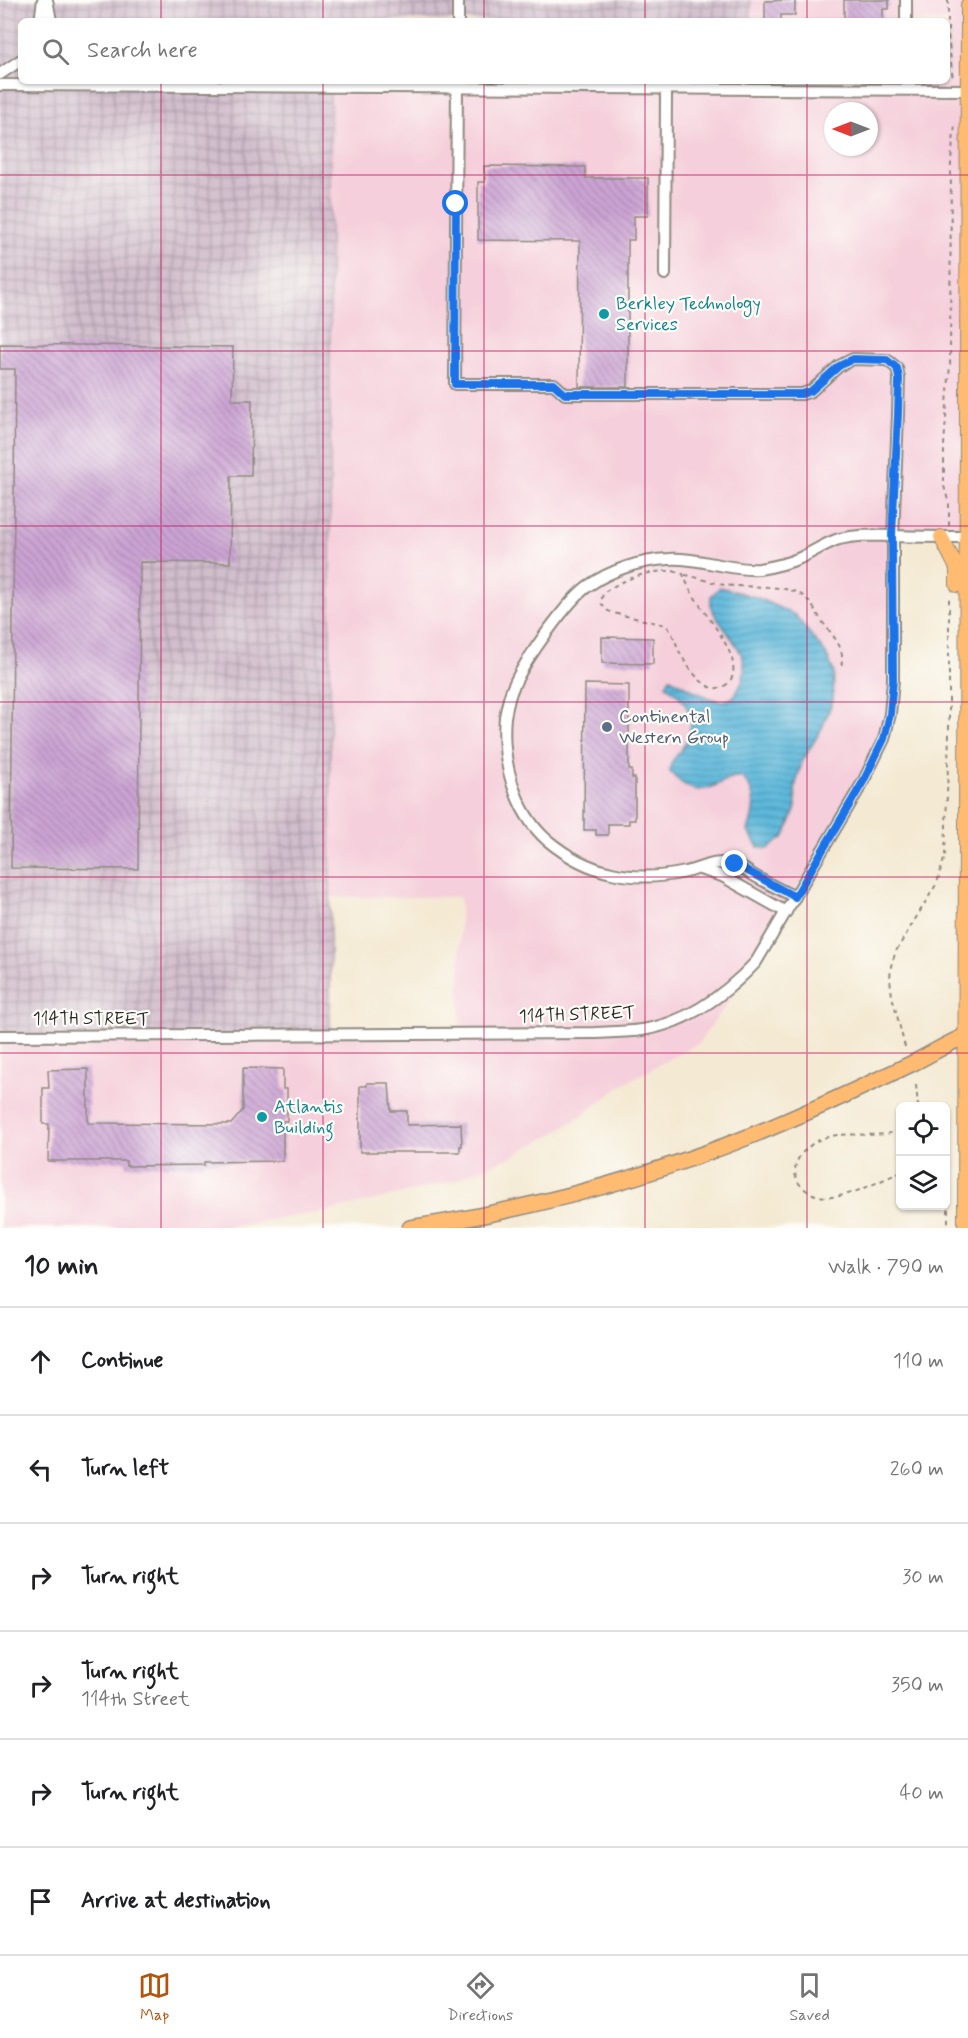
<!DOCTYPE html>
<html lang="en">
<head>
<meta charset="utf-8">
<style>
  body { margin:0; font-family:Mynerve,sans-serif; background:#f6f6f6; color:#202124 }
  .controls { position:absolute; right:18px; bottom:18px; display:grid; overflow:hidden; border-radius:9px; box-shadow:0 2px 4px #0004 }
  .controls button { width:54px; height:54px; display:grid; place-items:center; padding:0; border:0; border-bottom:2px solid #e0e0e0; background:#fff; color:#202124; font:30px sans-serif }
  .compass { position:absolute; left:824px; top:102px; width:54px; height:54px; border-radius:50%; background:#fff; box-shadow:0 2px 4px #0004; rotate:270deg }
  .stop { position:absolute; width:18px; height:18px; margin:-14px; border:4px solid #1a73e8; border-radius:50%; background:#fff }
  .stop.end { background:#1a73e8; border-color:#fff; box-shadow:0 2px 6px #0008 }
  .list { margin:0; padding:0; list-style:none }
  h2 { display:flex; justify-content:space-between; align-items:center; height:78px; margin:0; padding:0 24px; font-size:26px }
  h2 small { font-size:20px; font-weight:400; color:#757577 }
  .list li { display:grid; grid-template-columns:39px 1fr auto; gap:18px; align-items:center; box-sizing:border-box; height:108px; padding:0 24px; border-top:2px solid #e0e0e0 }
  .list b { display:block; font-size:22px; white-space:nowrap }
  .list p { margin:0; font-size:20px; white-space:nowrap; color:#757577 }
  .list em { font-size:20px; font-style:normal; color:#757577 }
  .icon { flex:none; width:33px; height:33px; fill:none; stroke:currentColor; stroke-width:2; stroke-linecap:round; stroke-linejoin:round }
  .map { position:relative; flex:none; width:968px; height:1228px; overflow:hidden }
  .search { position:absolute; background:#fff; box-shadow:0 2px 4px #0004; left:18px; right:18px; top:18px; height:66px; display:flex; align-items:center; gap:15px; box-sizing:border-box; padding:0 21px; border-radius:9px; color:#757577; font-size:22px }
  .sheet { height:726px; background:#fff }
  nav { display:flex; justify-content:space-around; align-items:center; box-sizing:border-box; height:84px; border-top:2px solid #e0e0e0; background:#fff; font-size:16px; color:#757577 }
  nav a { display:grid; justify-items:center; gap:3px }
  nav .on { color:#b45309 }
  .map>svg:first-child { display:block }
  .built { fill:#f5cfdb; fill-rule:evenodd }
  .industrial { fill:url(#industrial-grid) }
  .water { fill:url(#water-rules); stroke:#447283; stroke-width:1.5 }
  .building { fill:url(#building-back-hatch) }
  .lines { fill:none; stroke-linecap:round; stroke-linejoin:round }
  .minor-casing { stroke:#908a80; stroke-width:14 }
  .major-casing { stroke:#908a80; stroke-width:16 }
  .highway-casing { stroke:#908a80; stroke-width:18 }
  .path { stroke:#908a80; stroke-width:2; stroke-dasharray:4.5 4.5; stroke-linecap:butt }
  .minor { stroke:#fff; stroke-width:10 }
  .major { stroke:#ffbb71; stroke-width:14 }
  .highway { stroke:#ffbb71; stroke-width:15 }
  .route { stroke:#1a73e8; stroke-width:8 }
  .grid { fill:none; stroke:#c2185b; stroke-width:1.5; stroke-opacity:0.55 }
  .culture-dot { fill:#0f9aa8; stroke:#fdfcf7; stroke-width:2 }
  .service-dot { fill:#5c6f8a; stroke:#fdfcf7; stroke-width:2 }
  .labels { text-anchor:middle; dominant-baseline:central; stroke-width:4.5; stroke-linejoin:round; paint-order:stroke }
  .culture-label { font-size:18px; fill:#0d838f; stroke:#fdfcf7; text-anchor:start }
  .service-label { font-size:18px; fill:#4e5e75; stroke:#fdfcf7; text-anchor:start }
  .street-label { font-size:18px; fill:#2b2b2b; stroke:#fdfcf7 }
</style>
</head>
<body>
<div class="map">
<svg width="968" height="1228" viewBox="0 0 968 1228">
  <defs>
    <pattern id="industrial-grid" width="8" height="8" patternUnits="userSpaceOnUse" patternTransform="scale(1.5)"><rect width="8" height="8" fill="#d1bdcc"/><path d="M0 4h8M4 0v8" fill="none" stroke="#aa9aa6"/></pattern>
    <pattern id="water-rules" width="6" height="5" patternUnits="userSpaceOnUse" patternTransform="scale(1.5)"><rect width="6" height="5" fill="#5db8db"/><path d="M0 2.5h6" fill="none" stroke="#4d96b2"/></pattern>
    <pattern id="building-back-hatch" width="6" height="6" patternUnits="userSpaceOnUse" patternTransform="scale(1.5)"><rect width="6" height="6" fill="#cca4d4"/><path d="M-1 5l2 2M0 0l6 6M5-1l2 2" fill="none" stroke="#a686ac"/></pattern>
  </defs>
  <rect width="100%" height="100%" fill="#fdfcf7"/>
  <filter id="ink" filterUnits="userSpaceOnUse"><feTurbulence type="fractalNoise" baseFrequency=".0167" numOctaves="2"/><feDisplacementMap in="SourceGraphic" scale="12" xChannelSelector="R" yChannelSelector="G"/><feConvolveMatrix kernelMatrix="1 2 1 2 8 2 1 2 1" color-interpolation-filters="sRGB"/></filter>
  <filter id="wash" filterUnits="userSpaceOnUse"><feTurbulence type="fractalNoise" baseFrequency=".008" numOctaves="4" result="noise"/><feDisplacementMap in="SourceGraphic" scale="24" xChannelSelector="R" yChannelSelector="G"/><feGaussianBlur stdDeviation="1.35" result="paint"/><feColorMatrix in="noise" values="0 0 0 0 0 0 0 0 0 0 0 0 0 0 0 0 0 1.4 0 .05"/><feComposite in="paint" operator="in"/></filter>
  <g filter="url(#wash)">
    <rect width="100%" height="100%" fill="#f4ead4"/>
    <!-- built -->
    <path class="built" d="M752,0H968L965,537H893V680L884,739L756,962L699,1043L625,1083L581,1116L555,1133L508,1158L450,1182L330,1211L219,1228H0V1036L460,1034V897H331V88H751V81H947V21H752ZM833,111H869V147H833Z"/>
    <!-- industrial -->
    <path class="industrial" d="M0,0H752V21H21V81H751V89L331,88V1034L0,1036Z"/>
    <!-- water -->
    <path class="water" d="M720,587L758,598L795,615L826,654L834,672L833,700L822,728L802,762L795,787L796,807L785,836L768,849L758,847L748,831C755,810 758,794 742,777C732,776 728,779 720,783C697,796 686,789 670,772C670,758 677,758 683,747C699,721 689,702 666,685L670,678C684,684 715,707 730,699C734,697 737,692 739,688C757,654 725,637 712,609C710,606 711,600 711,596Z"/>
    <g id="blocks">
      <!-- building -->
      <path class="building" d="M795,0V15H781V21H765V1Z
        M844,0H889V9H883V21H844Z
        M484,166L585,167L586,178H648V216H634V240H628V387H579L580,241L478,240V182H485Z
        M0,344L233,347L232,400H252L251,476H231L230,563L140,562L138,869L11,868L15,369H0Z
        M602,637L653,638V664L602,663Z
        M585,684L629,685V770H632V778H635V820H629V824H608V835H596V830H584Z
        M243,1068L283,1069V1089H287V1121H283V1161L204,1162V1165L126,1166V1161H48L49,1124H43V1088H49L48,1070L88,1069V1123L231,1124L243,1110Z
        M367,1083H389L391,1111H407V1125L461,1124L462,1146H460V1152H360V1086H367Z"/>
    </g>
  </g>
  <g filter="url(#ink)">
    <use href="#blocks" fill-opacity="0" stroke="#908a80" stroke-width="1.5"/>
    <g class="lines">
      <!-- minor casing -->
      <g class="minor-casing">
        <path id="minor" d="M47,0L51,21
          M40,21L43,0
          M458,21V0
          M906,21V0
          M0,74L21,60
          M0,85L968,90
          M665,274L666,89
          M700,869L722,876L786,912
          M795,897C781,890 767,883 753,875C746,871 740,865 732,864C715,860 702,868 686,872C634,883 589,875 547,840C514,811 501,759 505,717C507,706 509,695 514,685C525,660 567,601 588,586C611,570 641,560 669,559C699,557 729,571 759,569C773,567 788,563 800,558C813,552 826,543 839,539C862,534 874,536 896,536C920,537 944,537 968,537
          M0,1036L595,1033C611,1032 627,1032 642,1030C688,1023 725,995 756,962L863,782L884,739L890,714L893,680V536L898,414L899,378L897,368L887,360L853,359L839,366L811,391L802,394H565L554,384H455L457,81"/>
      </g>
      <!-- major casing -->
      <g class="major-casing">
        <path id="major" d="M941,537L957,568V585
          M965,1228L968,5"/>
      </g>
      <!-- highway casing -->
      <g class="highway-casing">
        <path id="highway" d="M410,1228C540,1208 670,1172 791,1119C831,1102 871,1083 911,1064C930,1055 949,1042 968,1035"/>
      </g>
      <!-- path -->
      <path class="path" d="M948,0V34L953,80
        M949,526V504L944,486V445L950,364L951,160L955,125
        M673,571L683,574C694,604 721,628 731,656C737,672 732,690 712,688C698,682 686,665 679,651C675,641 673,633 666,625L613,613L606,610L601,603L603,593C623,579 649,570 673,571Z
        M685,575C698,577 711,583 725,585C745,588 779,584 798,593C809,598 815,610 821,620C832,635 848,649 840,669
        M905,1047L892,996L890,979L891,966L896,951L937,883L945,856L949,734V595
        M916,1085L918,1106
        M900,1130C874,1141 841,1127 815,1142C805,1149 795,1158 795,1171C795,1179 799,1185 806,1190C833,1210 873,1182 900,1173
        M946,1182L948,1197V1228"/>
      <!-- minor -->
      <use href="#minor" class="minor"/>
      <!-- major -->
      <use href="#major" class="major"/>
      <!-- highway -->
      <use href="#highway" class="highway"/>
    </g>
  </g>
  <g class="lines" filter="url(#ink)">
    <!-- route -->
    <path class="route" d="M456,204L455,384H554L565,394H802L811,391L839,366L853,359L887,360L897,368L899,378L898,414L892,536L893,680L890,714L884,739L863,782L795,897L735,864"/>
  </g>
  <!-- grid -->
  <path class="grid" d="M161,0V21M323,0V21M484,0V21M645,0V21M807,0V21M161,81V1228M323,81V1228M484,81V1228M645,81V1228M807,81V1228M0,175H968M0,351H968M0,526H968M0,702H968M0,877H968M0,1053H968"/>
  <!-- markers -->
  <g class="culture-dot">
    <circle cx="604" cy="314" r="6"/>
    <circle cx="262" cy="1117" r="6"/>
  </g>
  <circle class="service-dot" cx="607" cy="727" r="6"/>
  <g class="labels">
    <!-- culture labels -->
    <g class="culture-label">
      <text x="616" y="304">Berkley Technology<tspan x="616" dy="21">Services</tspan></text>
      <text x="274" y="1107">Atlantis<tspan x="274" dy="21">Building</tspan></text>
    </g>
    <!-- service labels -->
    <g class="service-label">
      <text x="619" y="717">Continental<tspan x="619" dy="21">Western Group</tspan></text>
    </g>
    <!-- street labels -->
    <g class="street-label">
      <text transform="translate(577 1015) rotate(-2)">114TH STREET</text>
      <text x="91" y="1019">114TH STREET</text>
    </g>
  </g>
</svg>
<div class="controls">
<button><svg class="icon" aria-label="locate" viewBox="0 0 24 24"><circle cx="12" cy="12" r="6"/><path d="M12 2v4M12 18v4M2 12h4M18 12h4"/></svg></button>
<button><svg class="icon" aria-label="layers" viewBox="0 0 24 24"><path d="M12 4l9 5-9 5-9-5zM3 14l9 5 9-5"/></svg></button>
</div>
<svg class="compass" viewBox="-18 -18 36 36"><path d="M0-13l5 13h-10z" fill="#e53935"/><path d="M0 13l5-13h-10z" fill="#757577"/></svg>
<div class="stop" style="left:456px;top:204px"></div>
<div class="stop end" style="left:735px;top:864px"></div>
<div class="search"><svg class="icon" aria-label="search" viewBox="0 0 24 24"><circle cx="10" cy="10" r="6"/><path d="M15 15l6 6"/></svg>Search here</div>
</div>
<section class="sheet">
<h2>10 min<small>Walk · 790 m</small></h2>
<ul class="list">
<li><svg class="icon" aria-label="ahead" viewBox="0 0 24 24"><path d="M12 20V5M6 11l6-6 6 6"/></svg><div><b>Continue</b></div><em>110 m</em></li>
<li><svg class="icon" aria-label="left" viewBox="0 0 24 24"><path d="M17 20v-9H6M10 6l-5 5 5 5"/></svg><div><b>Turn left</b></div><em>260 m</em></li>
<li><svg class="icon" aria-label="right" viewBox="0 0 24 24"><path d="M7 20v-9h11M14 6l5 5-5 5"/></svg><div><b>Turn right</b></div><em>30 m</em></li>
<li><svg class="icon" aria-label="right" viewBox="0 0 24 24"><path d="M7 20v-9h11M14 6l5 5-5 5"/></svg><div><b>Turn right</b><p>114th Street</p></div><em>350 m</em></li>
<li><svg class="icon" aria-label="right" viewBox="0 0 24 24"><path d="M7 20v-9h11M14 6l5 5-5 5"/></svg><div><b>Turn right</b></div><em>40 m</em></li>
<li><svg class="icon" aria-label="arrive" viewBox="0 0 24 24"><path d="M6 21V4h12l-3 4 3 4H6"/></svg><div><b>Arrive at destination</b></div></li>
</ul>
</section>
<nav>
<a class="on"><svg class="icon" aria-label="map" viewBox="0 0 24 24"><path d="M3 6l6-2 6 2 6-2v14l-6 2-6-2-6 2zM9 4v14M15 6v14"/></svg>Map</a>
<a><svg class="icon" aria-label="directions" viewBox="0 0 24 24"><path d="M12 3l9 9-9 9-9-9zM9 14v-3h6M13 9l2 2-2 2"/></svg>Directions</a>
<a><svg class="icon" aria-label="saved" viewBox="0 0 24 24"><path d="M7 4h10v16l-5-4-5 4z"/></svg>Saved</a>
</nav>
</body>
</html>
